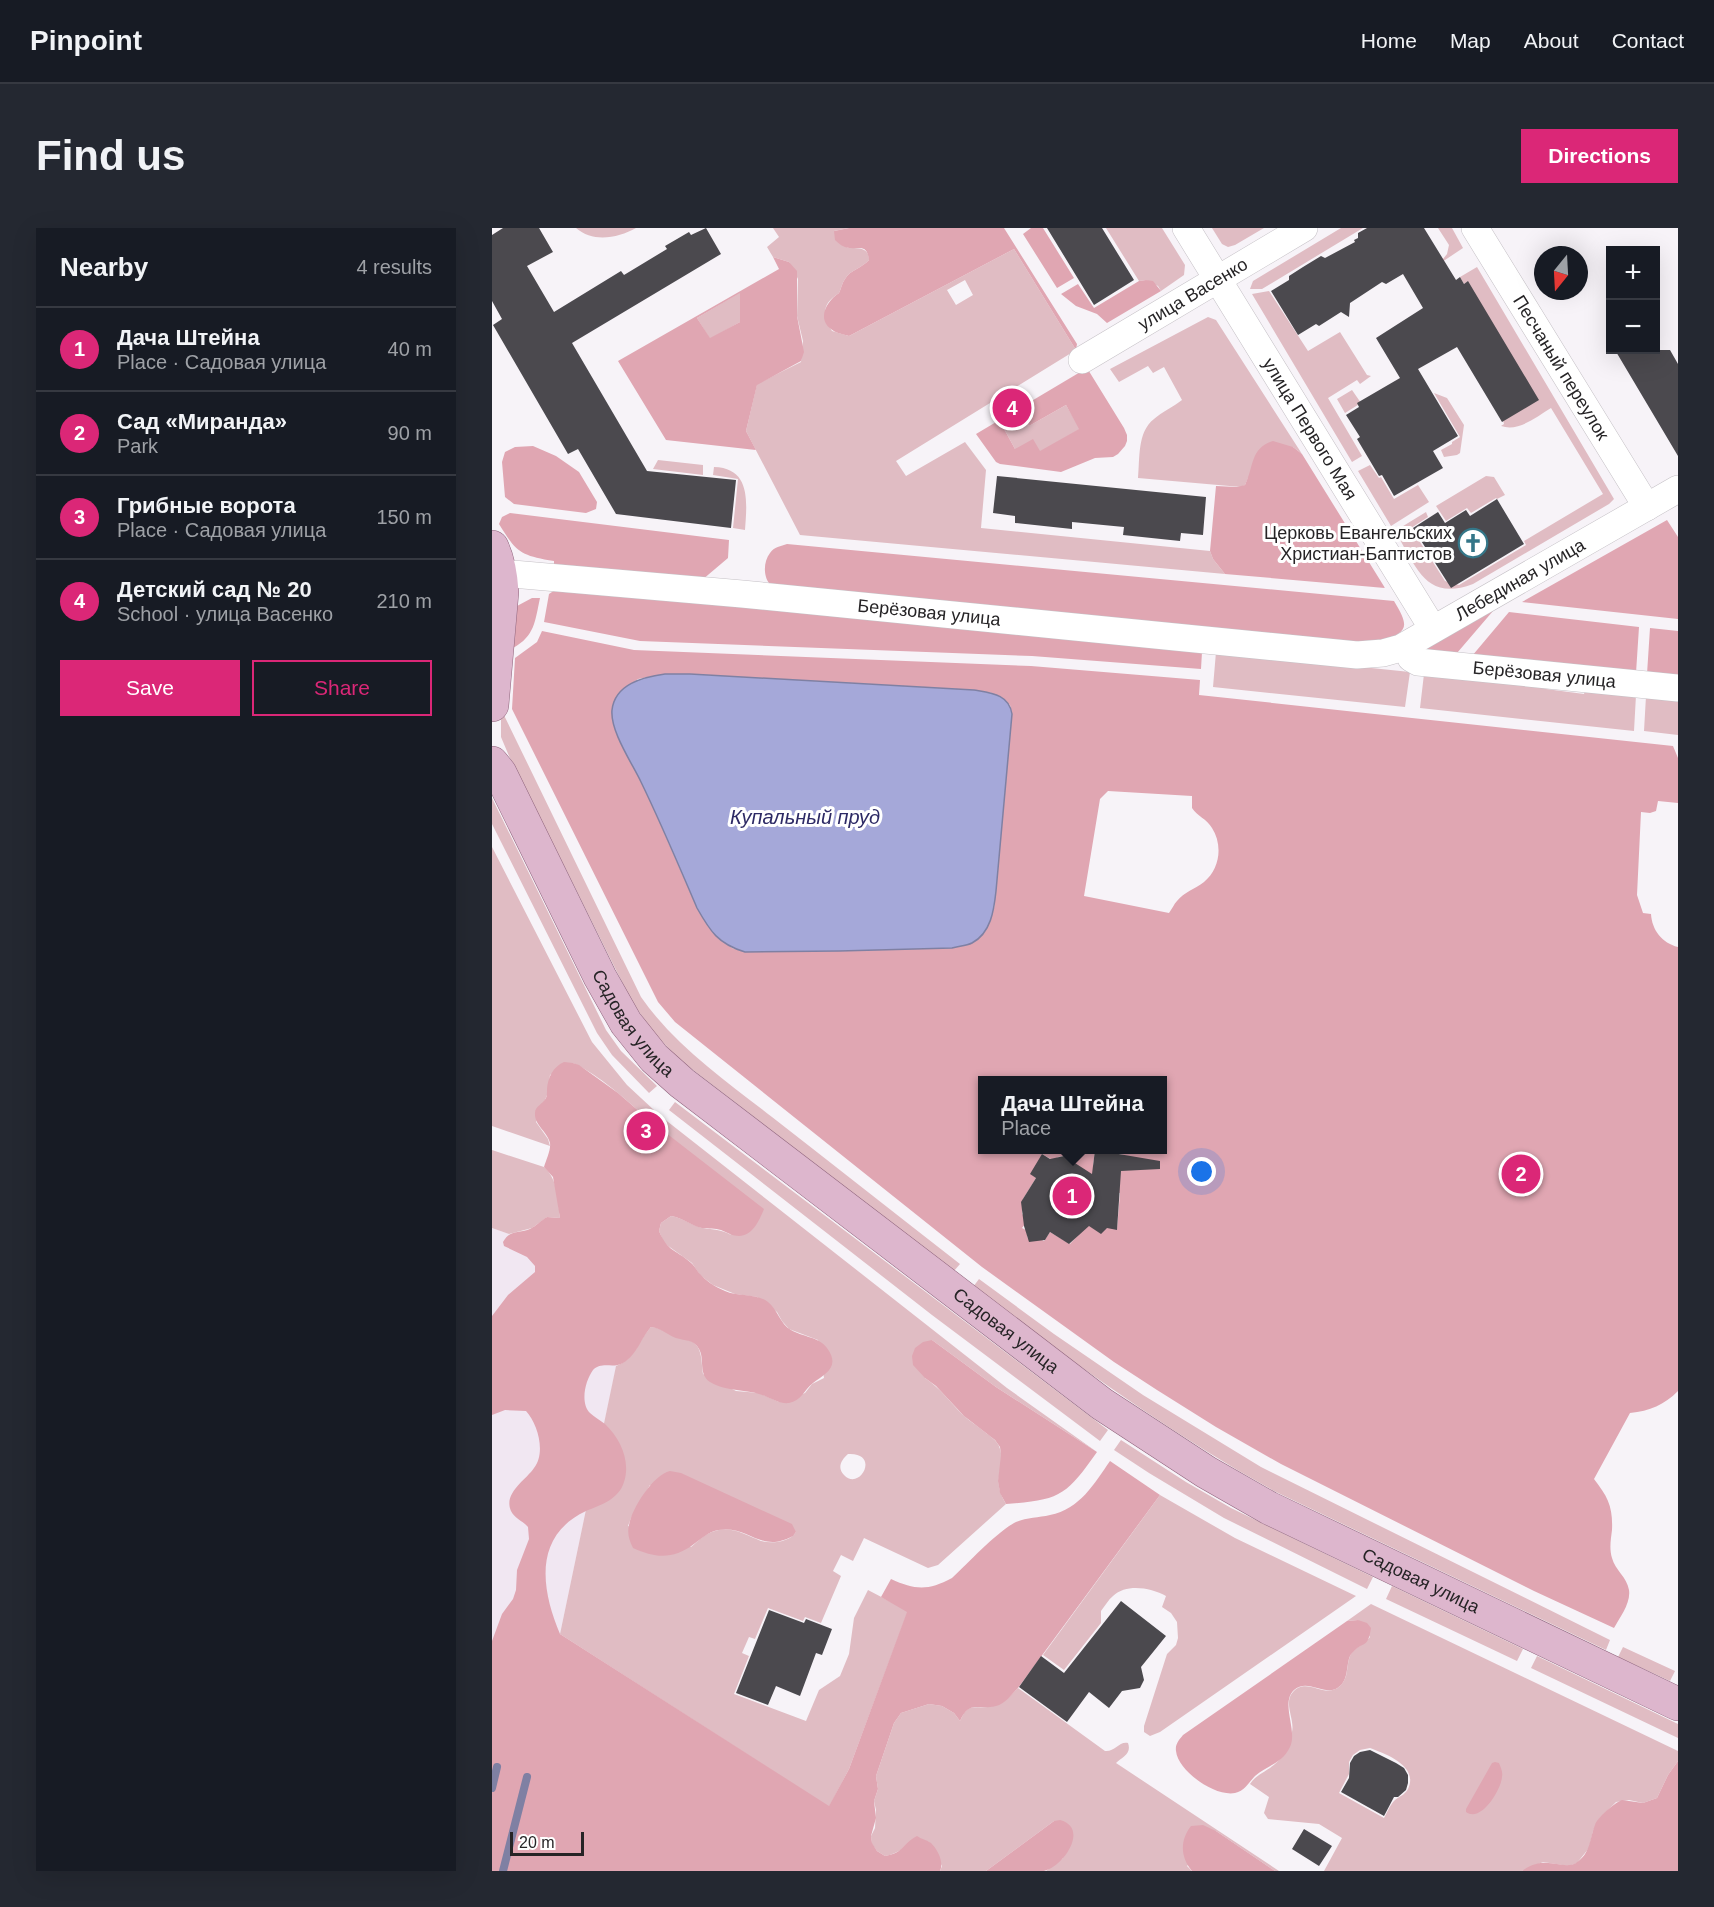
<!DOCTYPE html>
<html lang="en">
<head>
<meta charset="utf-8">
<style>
  body { margin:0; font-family:Arial,sans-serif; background:#242831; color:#f1f3f6 }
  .controls { position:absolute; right:18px; top:18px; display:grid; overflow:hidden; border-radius:0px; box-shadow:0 6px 24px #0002 }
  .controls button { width:54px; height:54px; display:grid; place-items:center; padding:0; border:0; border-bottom:2px solid #363941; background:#171b24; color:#f1f3f6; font:30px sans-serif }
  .compass { position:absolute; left:1042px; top:18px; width:54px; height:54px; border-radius:50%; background:#171b24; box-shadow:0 6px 24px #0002; rotate:198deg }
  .scale { position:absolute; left:18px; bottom:15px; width:74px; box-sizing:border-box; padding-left:6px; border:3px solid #262426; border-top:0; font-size:16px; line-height:21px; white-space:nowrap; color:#262426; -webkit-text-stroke:4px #fff; paint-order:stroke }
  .you { position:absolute; left:710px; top:944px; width:21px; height:21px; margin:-15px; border:4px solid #fff; border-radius:50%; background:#1a73e8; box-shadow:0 0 0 9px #1a73e833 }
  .badge { display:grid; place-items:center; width:39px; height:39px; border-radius:50%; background:#db2777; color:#fff; font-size:20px; font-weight:700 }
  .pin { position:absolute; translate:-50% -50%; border:3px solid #fff; box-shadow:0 2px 6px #0006 }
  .popup { position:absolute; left:486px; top:848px; width:189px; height:78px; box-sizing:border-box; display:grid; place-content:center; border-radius:0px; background:#171b24; filter:drop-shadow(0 2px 4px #0005); font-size:20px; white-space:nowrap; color:#9ea1a6 }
  .popup b { font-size:22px; color:#f1f3f6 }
  .popup::after { content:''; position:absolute; left:50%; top:100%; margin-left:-12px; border:12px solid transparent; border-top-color:#171b24 }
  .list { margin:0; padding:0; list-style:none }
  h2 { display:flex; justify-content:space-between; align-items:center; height:78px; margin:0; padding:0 24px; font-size:26px }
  h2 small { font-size:20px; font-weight:400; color:#9ea1a6 }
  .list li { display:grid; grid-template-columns:39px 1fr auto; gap:18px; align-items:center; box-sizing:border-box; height:84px; padding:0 24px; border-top:2px solid #363941 }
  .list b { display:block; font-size:22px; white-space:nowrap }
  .list p { margin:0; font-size:20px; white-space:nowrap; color:#9ea1a6 }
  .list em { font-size:20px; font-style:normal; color:#9ea1a6 }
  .actions { display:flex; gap:12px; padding:18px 24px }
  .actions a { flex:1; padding:14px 0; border:2px solid #db2777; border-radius:0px; text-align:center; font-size:21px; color:#db2777 }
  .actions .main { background:#db2777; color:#fff }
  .map { position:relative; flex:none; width:1186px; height:1643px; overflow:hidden; border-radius:0px }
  header { display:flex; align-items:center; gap:36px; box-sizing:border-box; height:84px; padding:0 30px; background:#171b24; border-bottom:2px solid #363941 }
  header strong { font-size:28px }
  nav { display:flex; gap:33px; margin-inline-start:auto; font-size:21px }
  .intro { display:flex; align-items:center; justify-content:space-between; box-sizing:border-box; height:144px; padding:0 36px }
  h1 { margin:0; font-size:42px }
  .button { padding:15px 27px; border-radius:0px; background:#db2777; color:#fff; font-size:21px; font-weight:700 }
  main { display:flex; gap:36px; padding:0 36px }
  aside { flex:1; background:#171b24; border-radius:0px; box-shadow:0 6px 24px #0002 }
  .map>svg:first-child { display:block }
  .built { fill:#f1e7f2 }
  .green { fill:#e0bcc3; fill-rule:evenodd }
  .forest { fill:#e0a6b2; fill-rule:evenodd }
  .water { fill:#a5a8d9; stroke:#7f80a3; stroke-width:1.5 }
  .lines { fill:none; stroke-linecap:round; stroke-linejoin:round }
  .stream { stroke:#7f80a3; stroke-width:8 }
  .building { fill:#4b494e }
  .minor-casing { stroke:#c5c1c6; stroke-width:28 }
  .major-casing { stroke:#8f647c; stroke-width:34 }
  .minor { stroke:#fff; stroke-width:27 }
  .major { stroke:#ddb6cd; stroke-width:33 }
  .labels { text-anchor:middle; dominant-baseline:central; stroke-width:6; stroke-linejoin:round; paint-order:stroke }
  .street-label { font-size:18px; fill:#262426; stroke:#fff }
  .poi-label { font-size:18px; fill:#262426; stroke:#fff; text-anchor:end }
  .water-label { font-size:20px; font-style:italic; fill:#2d2a65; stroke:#fff }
</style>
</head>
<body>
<header>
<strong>Pinpoint</strong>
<nav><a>Home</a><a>Map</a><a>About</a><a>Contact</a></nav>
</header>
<div class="intro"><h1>Find us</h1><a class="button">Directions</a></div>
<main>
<aside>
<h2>Nearby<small>4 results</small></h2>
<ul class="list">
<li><span class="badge">1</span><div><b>Дача Штейна</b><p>Place · Садовая улица</p></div><em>40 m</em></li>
<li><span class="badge">2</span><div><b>Сад «Миранда»</b><p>Park</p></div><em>90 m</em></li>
<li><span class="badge">3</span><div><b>Грибные ворота</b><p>Place · Садовая улица</p></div><em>150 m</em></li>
<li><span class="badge">4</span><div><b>Детский сад № 20</b><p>School · улица Васенко</p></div><em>210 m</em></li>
</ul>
<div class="actions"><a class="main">Save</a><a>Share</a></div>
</aside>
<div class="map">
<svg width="1186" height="1643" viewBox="0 0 1186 1643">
  <rect width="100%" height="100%" fill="#f7f3f8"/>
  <!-- built -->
  <path class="built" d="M0,1000L143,1049L68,1406L0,1456Z"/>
  <!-- green -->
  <path class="green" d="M84,0H144C126,10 101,15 84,0Z
    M281,0H357L342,3L356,20C366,20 377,19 377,32C370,40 358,42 353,51C350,55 349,61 347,65C329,77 331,85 340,103L357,108L522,21L584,122L404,233L414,248L473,214L494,242L489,300L718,323L721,331L733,346L308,307L254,203L265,156L309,134L311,113L305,88L306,51L297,34L281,29L275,19L287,9ZM473,52L481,67L464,77L455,62Z
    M614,0H670L693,37L692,47L669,63L666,58L654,52L647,53Z
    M720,0H772L743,17L736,19L730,16Z
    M849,0H871L775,58L770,61H758L761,53Z
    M946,0H960L971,20L947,36L955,26L957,17Z
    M985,39L1122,271L1117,276L981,356C933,374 924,338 903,303L934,284L936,289L919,300L953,353L967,357L1034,317L1032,313L1111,266L1059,180C1044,189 1027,204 1009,198L1012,196L975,54L972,56L968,49Z
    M777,63L816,123L848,104L875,147L879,148L868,156L865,152L836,170L870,228L860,234L760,66Z
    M249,64L248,94L218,111L205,90Z
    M716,89L724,92L810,226L801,219L756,250L753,257L749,259L646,250C648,231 645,204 662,191C670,184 681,179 690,172L672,139L661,145L656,138L627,154L618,141Z
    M860,162L869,175L853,185L845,171Z
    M942,165L955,170L972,197L968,225L965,227L952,229L949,222L960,216V214L968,209Z
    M574,177L588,201L548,224L523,221L511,199L531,187L537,198Z
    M166,232L211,237V247L161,241Z
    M878,237L887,250L889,249L902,271L926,257L937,274L899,298L866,243Z
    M222,239C259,240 255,274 253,302L241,300L246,251L221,247Z
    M994,248L1002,249L1013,267L1005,271L1004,270L979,285L975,280L954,293L944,278Z
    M724,424L918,444L913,479L721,459Z
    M932,446L1054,458V461L1092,466L1093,462L1144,467L1142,503L928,480Z
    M1154,468L1186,471V507L1152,503Z
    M9,481L149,769C183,818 234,853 280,889C343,938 405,987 468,1036L462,1043L188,832L160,803L139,772L17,528L9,509Z
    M0,570L114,802L129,823L165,858L157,865L120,827L105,805L0,596Z
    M0,619L100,814L135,857L163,883L156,891C133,871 109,848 81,835L58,847L55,867L44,894L56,911L58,918L0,898Z
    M183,874L616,1202L608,1213L440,1087L177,882Z
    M171,890L515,1160L605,1224L504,1159L440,1112L433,1150C448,1160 458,1174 470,1186C476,1192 483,1196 489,1201C496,1207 506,1212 508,1221C514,1242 498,1250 514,1276L446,1337L436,1340L372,1310L361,1333L349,1327L341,1343L349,1348L329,1395L313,1389L311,1393L276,1380L263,1411L257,1409L250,1425L257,1428L242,1466L314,1493L327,1462L348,1448L357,1426L362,1390L376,1362L416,1383L357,1541L337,1579L68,1406L124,1138C143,1131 146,1113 159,1099C169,1100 173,1104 182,1108C187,1111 191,1110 196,1112C211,1116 209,1133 211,1146L244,1163L267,1165L287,1174L313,1165L320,1156L332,1150L326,1112L297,1101L290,1093L285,1084L265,1069L243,1066L221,1057L208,1047L200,1035L172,1015L167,1003L169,995L179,988C192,990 200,998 211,1000C221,1002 229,1001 239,1007L158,907ZM356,1226C389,1224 368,1264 352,1247C345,1240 349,1232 356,1226ZM158,1257L304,1304C298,1314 280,1316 269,1313C254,1307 240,1298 223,1303C214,1305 206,1313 199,1319L136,1298L139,1290Z
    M0,922L52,939C66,951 66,973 68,990L55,989L40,1000L17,1006L0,1000Z
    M487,1051L562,1106L651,1167L769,1239L1118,1412L1114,1422L784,1264C677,1205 578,1132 481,1059Z
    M629,1212L694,1254L739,1280L881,1349L875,1361L732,1290L657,1245L622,1222Z
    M668,1267L743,1310L864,1368L668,1504L658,1508L652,1504V1498L675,1426L684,1417L686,1410L685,1394L679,1385L670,1379L674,1368C659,1360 635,1355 621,1368C616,1372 613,1378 609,1383V1395L572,1442L551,1427Z
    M900,1358L1031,1421L1025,1433L894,1371Z
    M879,1376L1186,1523V1533L1176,1547L1165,1570L1151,1575L1137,1572L1124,1574L1107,1591L1101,1603L1097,1620L1085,1635L1077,1638L1051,1634L1030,1643H832L850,1610L827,1596L776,1591L772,1585L777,1569L758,1556C765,1545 777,1543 786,1533C792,1528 798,1512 800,1504C803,1491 791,1475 801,1464C815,1448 833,1472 848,1458C857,1450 854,1438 858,1428C861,1420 872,1417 878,1409L866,1392L855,1393ZM878,1520C894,1526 927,1538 916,1561C913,1567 906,1569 902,1573C898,1577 895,1585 892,1590L847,1565L857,1546V1534L861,1527L868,1522Z
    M1131,1419L1183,1443L1178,1453L1126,1429Z
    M1045,1428L1186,1496V1510L1039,1440Z
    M526,1460L613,1523C623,1524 627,1513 636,1515C640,1526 630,1529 624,1535L787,1643H783L724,1603L695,1638L700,1643H554L571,1630L562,1593L494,1643H448L450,1638L437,1614L428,1611C416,1617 406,1626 393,1628L385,1623L380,1616L379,1608L383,1600L384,1582L382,1573L386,1561L384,1548L402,1495L409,1485L437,1476L450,1478L462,1485L468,1493C477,1474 479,1481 496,1479C509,1477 518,1469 526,1460Z"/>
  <!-- forest -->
  <path class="forest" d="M357,0H512L585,116L584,122L522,21L357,108C351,106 343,105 339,101C324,90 336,72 347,65C349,61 350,55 353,51C358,42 370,40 377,32C375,16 368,21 357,20C351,19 347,16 343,12L342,3Z
    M539,0H551L582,50L565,60L531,6Z
    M281,29L297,34L305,43V88L312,124L309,133L265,157L254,203L264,222L174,212L126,133L287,41ZM248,65V94L218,110L205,90Z
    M654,52L661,53L669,63L615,95L605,86L584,78L569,66L586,56L602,80L647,53Z
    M595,140L632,200L635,207V213L633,218L626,226L621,229L603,230L569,244L508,236L504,234L484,206ZM574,177L587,201L548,223L541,211L523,221L511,199L531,187L537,198Z
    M781,213L801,219L810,226L893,360L733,346L721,331L718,323L724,258L745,259L753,257C762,239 758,220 781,213Z
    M41,218L64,228L87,244L105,274L104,281L94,285L22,276L13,269L10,234L13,224L23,219Z
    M18,285L237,312L236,330L210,352L62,338V333C28,327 25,325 7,296L10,289Z
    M1175,292L1186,309V391L1030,374Z
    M295,316L902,373C918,400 916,402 889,416L279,357C271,350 271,334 278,325C282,319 289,318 295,316Z
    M73,360L710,424L709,441L540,428L148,413L52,394L57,366L63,362Z
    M40,370H48C43,393 43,408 21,420L25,378Z
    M1001,383L965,425L931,422L996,384Z
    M1017,384L1147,399L1144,445L980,428Z
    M1158,400L1186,403V449L1155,446Z
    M50,403L142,422L539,438L708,452L707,467L1181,518L1186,530V575L1166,573L1164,583L1158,585L1149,584L1145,667L1151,685L1159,686C1160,702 1170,715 1186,719V1163C1172,1177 1158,1183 1138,1185L1102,1251C1116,1269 1121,1279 1120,1302C1119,1311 1117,1320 1120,1330C1123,1342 1135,1349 1137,1362C1139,1375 1128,1389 1122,1400L1042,1363L789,1236L724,1199L665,1162L622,1134L490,1039L183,794L166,774L20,481L23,430L45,414ZM173,446H198L482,462L500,465L518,477L520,486L502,681L460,720L347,723L253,724L240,720L205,680L150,554L122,499L125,469L132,461L146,451ZM616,563L700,568V580C705,588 715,591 720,600C731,617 728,641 712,654C703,661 692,664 685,673C682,676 680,681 677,685L592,668L608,571ZM490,852H670V922H490ZM603,922L632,927L630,943L601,938ZM550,926L562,933L566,929L572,928L579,932L580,938L610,964L628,965L625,1001L603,987C594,997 586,1008 578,1016L558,1004L552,1013L548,1011H536L534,1002L530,1000L537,991L530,986V982L534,974L531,971L544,950Z
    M72,834L81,835L87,837L126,865L156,891L272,981C266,996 257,1014 238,1006C235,1005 232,1003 229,1002C223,1000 217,1001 210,1000C199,998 192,990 179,988L169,995L167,1003C176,1024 183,1021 198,1034C202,1037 204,1041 207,1045C213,1052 223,1059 233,1063C246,1069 265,1065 276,1074C286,1082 288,1096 299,1102C311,1109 327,1109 335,1120C349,1139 333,1146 321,1155C312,1162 309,1173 297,1175C289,1176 282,1172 275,1169C257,1160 236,1165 218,1154C206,1146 213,1131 207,1121C202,1112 196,1113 188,1111C176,1109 173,1101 159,1099C149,1110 145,1127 131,1135C121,1141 110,1133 101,1142C93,1153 88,1175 98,1185C102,1189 108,1192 113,1196C128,1210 139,1233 132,1254C127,1271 109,1277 94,1283C41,1308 49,1361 68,1406L337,1578L357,1541L415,1384L389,1369L399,1351C423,1362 436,1363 460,1350C477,1334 503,1306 522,1295C534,1289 546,1290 558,1287C588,1281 602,1256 618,1233L668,1267L526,1460C519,1467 513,1476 504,1478C485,1483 478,1471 468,1493L462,1485L450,1478L437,1476L409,1485L402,1495L384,1548L386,1561L382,1573L384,1590L379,1608L380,1615L385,1623L393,1628C412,1625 410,1616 425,1608C429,1611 435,1612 439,1615C446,1622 452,1634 448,1643H0V1413L10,1386L21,1371L24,1362L25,1342L37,1311L36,1299C31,1293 22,1290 19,1283C11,1265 34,1252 42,1240C54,1225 46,1196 34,1183L13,1182L0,1187V1088L16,1067L43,1044V1038L35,1029L12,1018L11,1014C19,1001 25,1006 38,1001C44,998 48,993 55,989L68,990L61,949L52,939C54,932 59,922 58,915C56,904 42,897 43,885C43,878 51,876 54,870C55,868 55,864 55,861C56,849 61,839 72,834Z
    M440,1112L504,1159L605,1224C574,1268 568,1272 514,1276L508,1265L506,1253L509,1227L508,1219L503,1212L472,1188L444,1158L433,1150L421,1137L420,1128L423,1120L431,1114Z
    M178,1243L189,1245L300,1296L304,1304L301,1308C268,1326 258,1297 226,1302C216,1304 209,1311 202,1316C181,1332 163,1330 141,1320C137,1312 135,1305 137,1297C140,1280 161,1247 178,1243Z
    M866,1392L875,1395L879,1400C876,1421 871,1413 861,1424C853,1431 858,1448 849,1457C835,1472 817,1449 802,1462C788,1475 806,1503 798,1519C790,1536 775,1537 763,1548C757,1554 753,1563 743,1565C723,1569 686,1543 684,1523C683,1516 687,1512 691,1507L855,1393Z
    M1186,1533V1643H1030C1054,1625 1070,1643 1084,1635C1099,1625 1097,1612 1103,1597C1105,1590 1122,1575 1130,1572L1151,1575L1165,1570L1176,1547Z
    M1003,1534L1007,1535C1009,1540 1011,1544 1010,1549C1009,1562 989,1595 974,1584V1581L1000,1535Z
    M568,1592C598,1600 571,1639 552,1643C537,1643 511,1643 494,1643L562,1593Z
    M711,1597L724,1603L783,1643H700C688,1629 688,1612 699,1598Z"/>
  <!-- water -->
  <path class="water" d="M173,446H198L482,462C499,465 517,466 520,486L504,663C502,682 499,705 480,715C474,718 467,718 460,720L347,723L253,724C226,716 218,703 205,680C187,638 169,595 149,554C140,535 118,503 120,482C123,456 151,449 173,446Z"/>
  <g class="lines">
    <!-- stream -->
    <path class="stream" d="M0,1560L5,1539
      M11,1643L35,1549"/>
  </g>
  <!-- building -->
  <path class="building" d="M11,0H47L61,24L35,38L62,84L129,43L132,47L175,21L173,18L197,4L199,7L214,0L229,26L80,115L155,243L244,252L239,300L124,286L86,221L76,226L1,97L10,91L0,73V7Z
    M555,0H610L642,52L602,77Z
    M875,0H932L964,52L968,49L972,56L976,53L1047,172L1010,194L965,119L926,141L966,208L941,223L951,240L902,268L890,247L887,248L865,211L868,209L854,187L867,179L865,175L908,150L884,110L931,80L911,46L894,56L890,54L858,75L857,89L849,84L827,98L824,96L806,107L779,63L797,52V48L811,39L829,28L833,30L863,14L862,12L866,10V5Z
    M1123,122H1178L1186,136V228Z
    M505,248L714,269L711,307L689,305L688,313L631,307L632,299L580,294V301L523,295V288L501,285Z
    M1005,271L1032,316L959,360L921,300L946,284L953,295L974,282L978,288Z
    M603,922L668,933V941L629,943L625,1002L615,1000L609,1006L597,998L577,1016L558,1004L553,1012L537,1014L532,998L529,974L544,950L538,946L550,926L558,931L572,928L600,946Z
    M629,1373L674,1408L649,1439L652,1452L648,1460L630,1463L617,1480L597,1464L575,1494L527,1459L549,1428L572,1445Z
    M277,1382L312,1395L314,1391L340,1401L330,1427L324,1425L308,1468L284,1458L276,1477L244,1465Z
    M878,1522L904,1535L912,1540L916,1547V1555L914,1562L906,1569H902L892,1588L849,1564L857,1550L858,1535L862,1528L868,1524Z
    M812,1601L840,1618L827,1638L800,1621Z"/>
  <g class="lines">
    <!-- minor casing -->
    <g class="minor-casing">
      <g id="minor">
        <path id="s1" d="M694,0L941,401"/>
        <path id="s2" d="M983,0L1155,279"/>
        <path id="s3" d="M590,132L812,0"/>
        <path id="s4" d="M9,345L250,366L865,427L891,425L909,420L1186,261"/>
        <path id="s5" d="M919,430L926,434L1186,460"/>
      </g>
    </g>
    <!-- major casing -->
    <g class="major-casing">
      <g id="major">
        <path d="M0,319C7,334 9,347 10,364L0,477"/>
        <path id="s6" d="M0,535L8,545L108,749L134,795L162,830L190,855L610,1176L714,1244L777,1280L1186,1476"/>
      </g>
    </g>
    <!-- minor -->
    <use href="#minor" class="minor"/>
    <!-- major -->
    <use href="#major" class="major"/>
  </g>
  <!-- icons -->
  <defs>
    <g id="church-ring" transform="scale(1.5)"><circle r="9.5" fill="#fff" stroke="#347688" stroke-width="1.5"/><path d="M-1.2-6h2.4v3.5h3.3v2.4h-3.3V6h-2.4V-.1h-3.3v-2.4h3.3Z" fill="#347688"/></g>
  </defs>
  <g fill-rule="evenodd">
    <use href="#church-ring" x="981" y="315"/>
  </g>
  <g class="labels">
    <!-- street labels -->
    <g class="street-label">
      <text stroke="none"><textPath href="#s3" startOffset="129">улица Васенко</textPath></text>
      <text stroke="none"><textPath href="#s2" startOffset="164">Песчаный переулок</textPath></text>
      <text stroke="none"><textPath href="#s1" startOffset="236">улица Первого Мая</textPath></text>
      <text stroke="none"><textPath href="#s4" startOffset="1042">Лебединая улица</textPath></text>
      <text stroke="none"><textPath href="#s4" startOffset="430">Берёзовая улица</textPath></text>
      <text stroke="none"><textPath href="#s5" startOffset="135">Берёзовая улица</textPath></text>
      <text stroke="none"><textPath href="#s6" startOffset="297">Садовая улица</textPath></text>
      <text stroke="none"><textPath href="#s6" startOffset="783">Садовая улица</textPath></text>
      <text stroke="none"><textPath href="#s6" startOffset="1269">Садовая улица</textPath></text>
    </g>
    <!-- poi labels -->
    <g class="poi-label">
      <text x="960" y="305">Церковь Евангельских<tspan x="960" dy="21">Христиан-Баптистов</tspan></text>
    </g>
    <!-- water labels -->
    <g class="water-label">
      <text x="313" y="589">Купальный пруд</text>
    </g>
  </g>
</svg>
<div class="controls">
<button>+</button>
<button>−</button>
</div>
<svg class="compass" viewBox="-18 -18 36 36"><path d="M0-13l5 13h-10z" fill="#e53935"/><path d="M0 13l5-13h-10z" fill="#9ea1a6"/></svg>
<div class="scale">20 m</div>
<div class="you"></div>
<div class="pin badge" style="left:580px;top:968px">1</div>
<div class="popup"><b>Дача Штейна</b>Place</div>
<div class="pin badge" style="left:1029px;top:946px">2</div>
<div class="pin badge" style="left:154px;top:903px">3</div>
<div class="pin badge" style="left:520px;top:180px">4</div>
</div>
</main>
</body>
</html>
